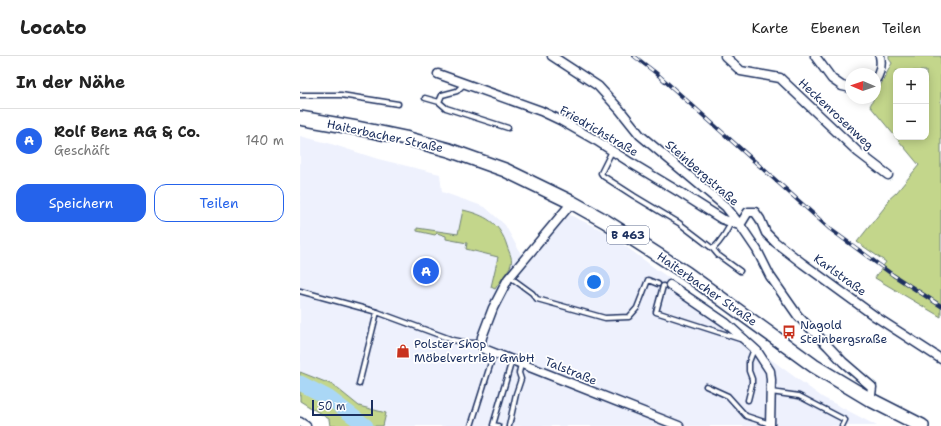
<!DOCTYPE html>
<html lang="de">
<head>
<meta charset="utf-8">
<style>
  body { margin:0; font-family:"Shantell Sans",sans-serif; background:#f6f6f6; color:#222 }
  .controls { position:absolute; right:12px; top:12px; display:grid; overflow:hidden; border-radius:8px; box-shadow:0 2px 10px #0003 }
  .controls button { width:36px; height:36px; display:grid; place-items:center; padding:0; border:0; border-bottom:1px solid #e0e0e0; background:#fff; color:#222; font:20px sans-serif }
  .compass { position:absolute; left:545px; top:12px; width:36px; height:36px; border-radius:50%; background:#fff; box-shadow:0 2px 10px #0003; rotate:272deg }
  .scale { position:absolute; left:12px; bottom:10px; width:61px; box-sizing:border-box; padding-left:4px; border:2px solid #1b2f5e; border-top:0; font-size:11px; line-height:14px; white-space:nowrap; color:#1b2f5e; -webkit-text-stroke:3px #fff; paint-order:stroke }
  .you { position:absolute; left:294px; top:226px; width:14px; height:14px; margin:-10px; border:3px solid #fff; border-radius:50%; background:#1a73e8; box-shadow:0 0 0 6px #1a73e833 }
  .badge { display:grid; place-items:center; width:26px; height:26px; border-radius:50%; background:#2563eb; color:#fff; font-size:13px; font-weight:700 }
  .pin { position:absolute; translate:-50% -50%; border:2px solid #fff; box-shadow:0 1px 4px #0006 }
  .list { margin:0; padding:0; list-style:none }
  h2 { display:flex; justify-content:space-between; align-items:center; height:52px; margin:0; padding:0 16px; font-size:17px }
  h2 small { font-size:13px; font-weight:400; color:#767676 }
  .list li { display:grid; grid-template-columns:26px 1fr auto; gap:12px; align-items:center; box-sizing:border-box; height:64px; padding:0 16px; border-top:1px solid #e0e0e0 }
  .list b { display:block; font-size:15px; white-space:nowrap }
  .list p { margin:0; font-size:13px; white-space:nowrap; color:#767676 }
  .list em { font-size:13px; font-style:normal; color:#767676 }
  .actions { display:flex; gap:8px; padding:12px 16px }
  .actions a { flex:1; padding:9px 0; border:1px solid #2563eb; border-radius:12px; text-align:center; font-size:14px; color:#2563eb }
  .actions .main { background:#2563eb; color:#fff }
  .map { position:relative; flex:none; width:641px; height:370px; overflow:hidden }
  header { display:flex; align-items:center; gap:24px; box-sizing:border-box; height:56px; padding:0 20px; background:#fff; border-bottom:1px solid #e0e0e0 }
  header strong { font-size:19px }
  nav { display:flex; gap:22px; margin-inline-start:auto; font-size:14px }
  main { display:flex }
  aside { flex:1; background:#fff }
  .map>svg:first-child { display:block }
  .built { fill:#eef1fd }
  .green { fill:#c3d68b; stroke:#6f8274; fill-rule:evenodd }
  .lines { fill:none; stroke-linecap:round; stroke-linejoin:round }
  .river { stroke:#aad7f6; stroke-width:15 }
  .service-casing { stroke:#1b2f5e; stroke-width:7 }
  .minor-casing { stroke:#1b2f5e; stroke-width:11 }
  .primary-casing { stroke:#1b2f5e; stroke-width:16 }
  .service { stroke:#fff; stroke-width:4 }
  .minor { stroke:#fff; stroke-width:8 }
  .primary { stroke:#fff; stroke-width:13 }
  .rail-casing { stroke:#1b2f5e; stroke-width:4 }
  .rail { stroke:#fff; stroke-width:2.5; stroke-dasharray:8; stroke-linecap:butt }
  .labels { text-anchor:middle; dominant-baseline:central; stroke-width:3.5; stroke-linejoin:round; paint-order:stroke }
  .shield { fill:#fff; stroke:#5f6d8e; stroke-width:1 }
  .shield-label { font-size:11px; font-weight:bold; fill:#1b2f5e }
  .street-label { font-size:12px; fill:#1b2f5e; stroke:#fff }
  .poi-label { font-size:12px; fill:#1b2f5e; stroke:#fff; text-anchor:start }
</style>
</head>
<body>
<header>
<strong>Locato</strong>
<nav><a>Karte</a><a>Ebenen</a><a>Teilen</a></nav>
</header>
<main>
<aside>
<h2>In der Nähe<small></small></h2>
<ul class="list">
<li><span class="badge">A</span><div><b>Rolf Benz AG &amp; Co.</b><p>Geschäft</p></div><em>140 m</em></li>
</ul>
<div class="actions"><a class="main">Speichern</a><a>Teilen</a></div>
</aside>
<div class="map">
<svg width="641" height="370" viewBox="0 0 641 370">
  <rect width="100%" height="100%" fill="#fff"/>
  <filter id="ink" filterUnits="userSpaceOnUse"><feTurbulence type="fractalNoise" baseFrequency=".025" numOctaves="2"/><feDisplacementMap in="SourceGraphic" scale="8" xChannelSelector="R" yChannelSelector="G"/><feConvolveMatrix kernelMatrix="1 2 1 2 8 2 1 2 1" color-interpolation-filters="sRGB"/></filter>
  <g filter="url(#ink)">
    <!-- built -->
    <path class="built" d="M0,80L28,87L78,103L140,118L142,136L185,151L205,169L221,198L228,208L257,171L270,159L308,177L356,213L424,260L469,302L522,341L577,370H83L86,357L59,350L33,329L0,316Z"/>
    <!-- green -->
    <path class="green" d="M589,0H641V261L575,222L586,206L557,186L588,147L587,145L597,136L619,109L570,50L574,42H575V40L592,7L589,3ZM596,15H626V81H596Z
      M163,154C185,159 200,167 207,190C209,197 214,203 210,211L195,233L191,231L198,201L166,193L167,187L146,183V180L137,177L135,179L117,175V172L158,178Z
      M0,316L33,329L59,350L86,357L83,370H30L29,363L0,345Z"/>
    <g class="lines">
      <!-- river -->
      <path class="river" d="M0,327L29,342L66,370"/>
      <!-- service casing -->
      <g class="service-casing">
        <path id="service" d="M0,39H41L98,48
          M125,42L139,46L142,39L157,35L164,28
          M139,46L146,52L208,72
          M312,95L301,117L303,120L334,140L379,167L413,193L418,199L440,215
          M413,193C421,185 427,176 431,166
          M210,221L232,237L237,243L305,262L329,261L337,252L348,224L358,228
          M363,230L356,256L440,283
          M0,235L77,256L153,284L168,287H181
          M59,328L77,256
          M406,330L428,340L446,360L470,368
          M471,336L499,340L545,364L542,370
          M448,344L452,328V323L449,315V306L454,293
          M171,370L194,297
          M198,370L193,369L212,304
          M209,370L216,338L221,323L219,317L221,308"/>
      </g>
      <!-- minor casing -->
      <g class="minor-casing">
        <path id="minor" d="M252,0L298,30L320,54L340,79L426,151L440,169L457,194L470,220L498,260L528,290L543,306L572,331L571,339L569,343
          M425,0L441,15L480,22L558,96L588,119
          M515,0L532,23L542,30L551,32
          M138,18L241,55L260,64L297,85L331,107L381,137L422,163L439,169
          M575,25C580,17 582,9 580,0
          M271,146L269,150L208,223L193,252L182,281L181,287L182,290L184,293L379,370
          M440,169L448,156H455L460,163L466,177L475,186L502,207L576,261L641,303
          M370,229L426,267L457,295L470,315L471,324L470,370
          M0,366L6,370"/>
      </g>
      <!-- primary casing -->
      <g class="primary-casing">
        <path id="primary" d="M0,62L57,72L105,82L149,94L205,114L271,146L305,165L386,217L514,310L569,343L622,370"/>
      </g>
      <!-- service -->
      <use href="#service" class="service"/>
      <!-- minor -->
      <use href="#minor" class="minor"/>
      <!-- primary -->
      <use href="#primary" class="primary"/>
      <!-- rail casing -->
      <g class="rail-casing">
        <path id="rail" d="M334,0L356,17L530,173L593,219L641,250"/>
      </g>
      <!-- rail -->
      <use href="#rail" class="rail"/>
    </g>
  </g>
  <!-- icons -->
  <defs>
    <g id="bus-bare" transform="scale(1.08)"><path d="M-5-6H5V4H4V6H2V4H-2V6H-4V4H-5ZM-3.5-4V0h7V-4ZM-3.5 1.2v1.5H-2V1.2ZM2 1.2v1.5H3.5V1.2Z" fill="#c8321e" stroke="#fff" stroke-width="2.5" paint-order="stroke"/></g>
    <g id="shop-bare" transform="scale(1.08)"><path d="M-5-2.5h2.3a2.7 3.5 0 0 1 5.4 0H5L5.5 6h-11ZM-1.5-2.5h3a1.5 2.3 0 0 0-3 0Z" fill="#c8321e" stroke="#fff" stroke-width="2.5" paint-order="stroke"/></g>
  </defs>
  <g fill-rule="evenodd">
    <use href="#bus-bare" x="489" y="276"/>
    <use href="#shop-bare" x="103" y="295"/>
  </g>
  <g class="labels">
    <!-- shield labels -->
    <rect class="shield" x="307" y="170" width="42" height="18" rx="3"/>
    <g class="shield-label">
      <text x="328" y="179">B 463</text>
    </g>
    <!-- street labels -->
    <g class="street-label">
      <text transform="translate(536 58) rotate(43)">Heckenrosenweg</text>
      <text transform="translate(299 75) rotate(30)">Friedrichstraße</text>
      <text transform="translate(85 80) rotate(12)">Haiterbacher Straße</text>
      <text transform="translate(402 117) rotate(41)">Steinbergstraße</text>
      <text transform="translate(540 219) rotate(36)">Karlstraße</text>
      <text transform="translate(407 233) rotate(35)">Haiterbacher Straße</text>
      <text transform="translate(271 315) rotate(22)">Talstraße</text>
    </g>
    <!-- poi labels -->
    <g class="poi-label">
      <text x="500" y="269">Nagold<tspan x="500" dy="14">Steinbergsraße</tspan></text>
      <text x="114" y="288">Polster Shop<tspan x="114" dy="14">Möbelvertrieb GmbH</tspan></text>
    </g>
  </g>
</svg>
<div class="controls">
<button>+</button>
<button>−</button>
</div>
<svg class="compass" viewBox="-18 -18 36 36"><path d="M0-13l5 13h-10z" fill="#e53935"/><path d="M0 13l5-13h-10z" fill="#767676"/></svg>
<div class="scale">50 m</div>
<div class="you"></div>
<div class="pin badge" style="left:126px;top:215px">A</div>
</div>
</main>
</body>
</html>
